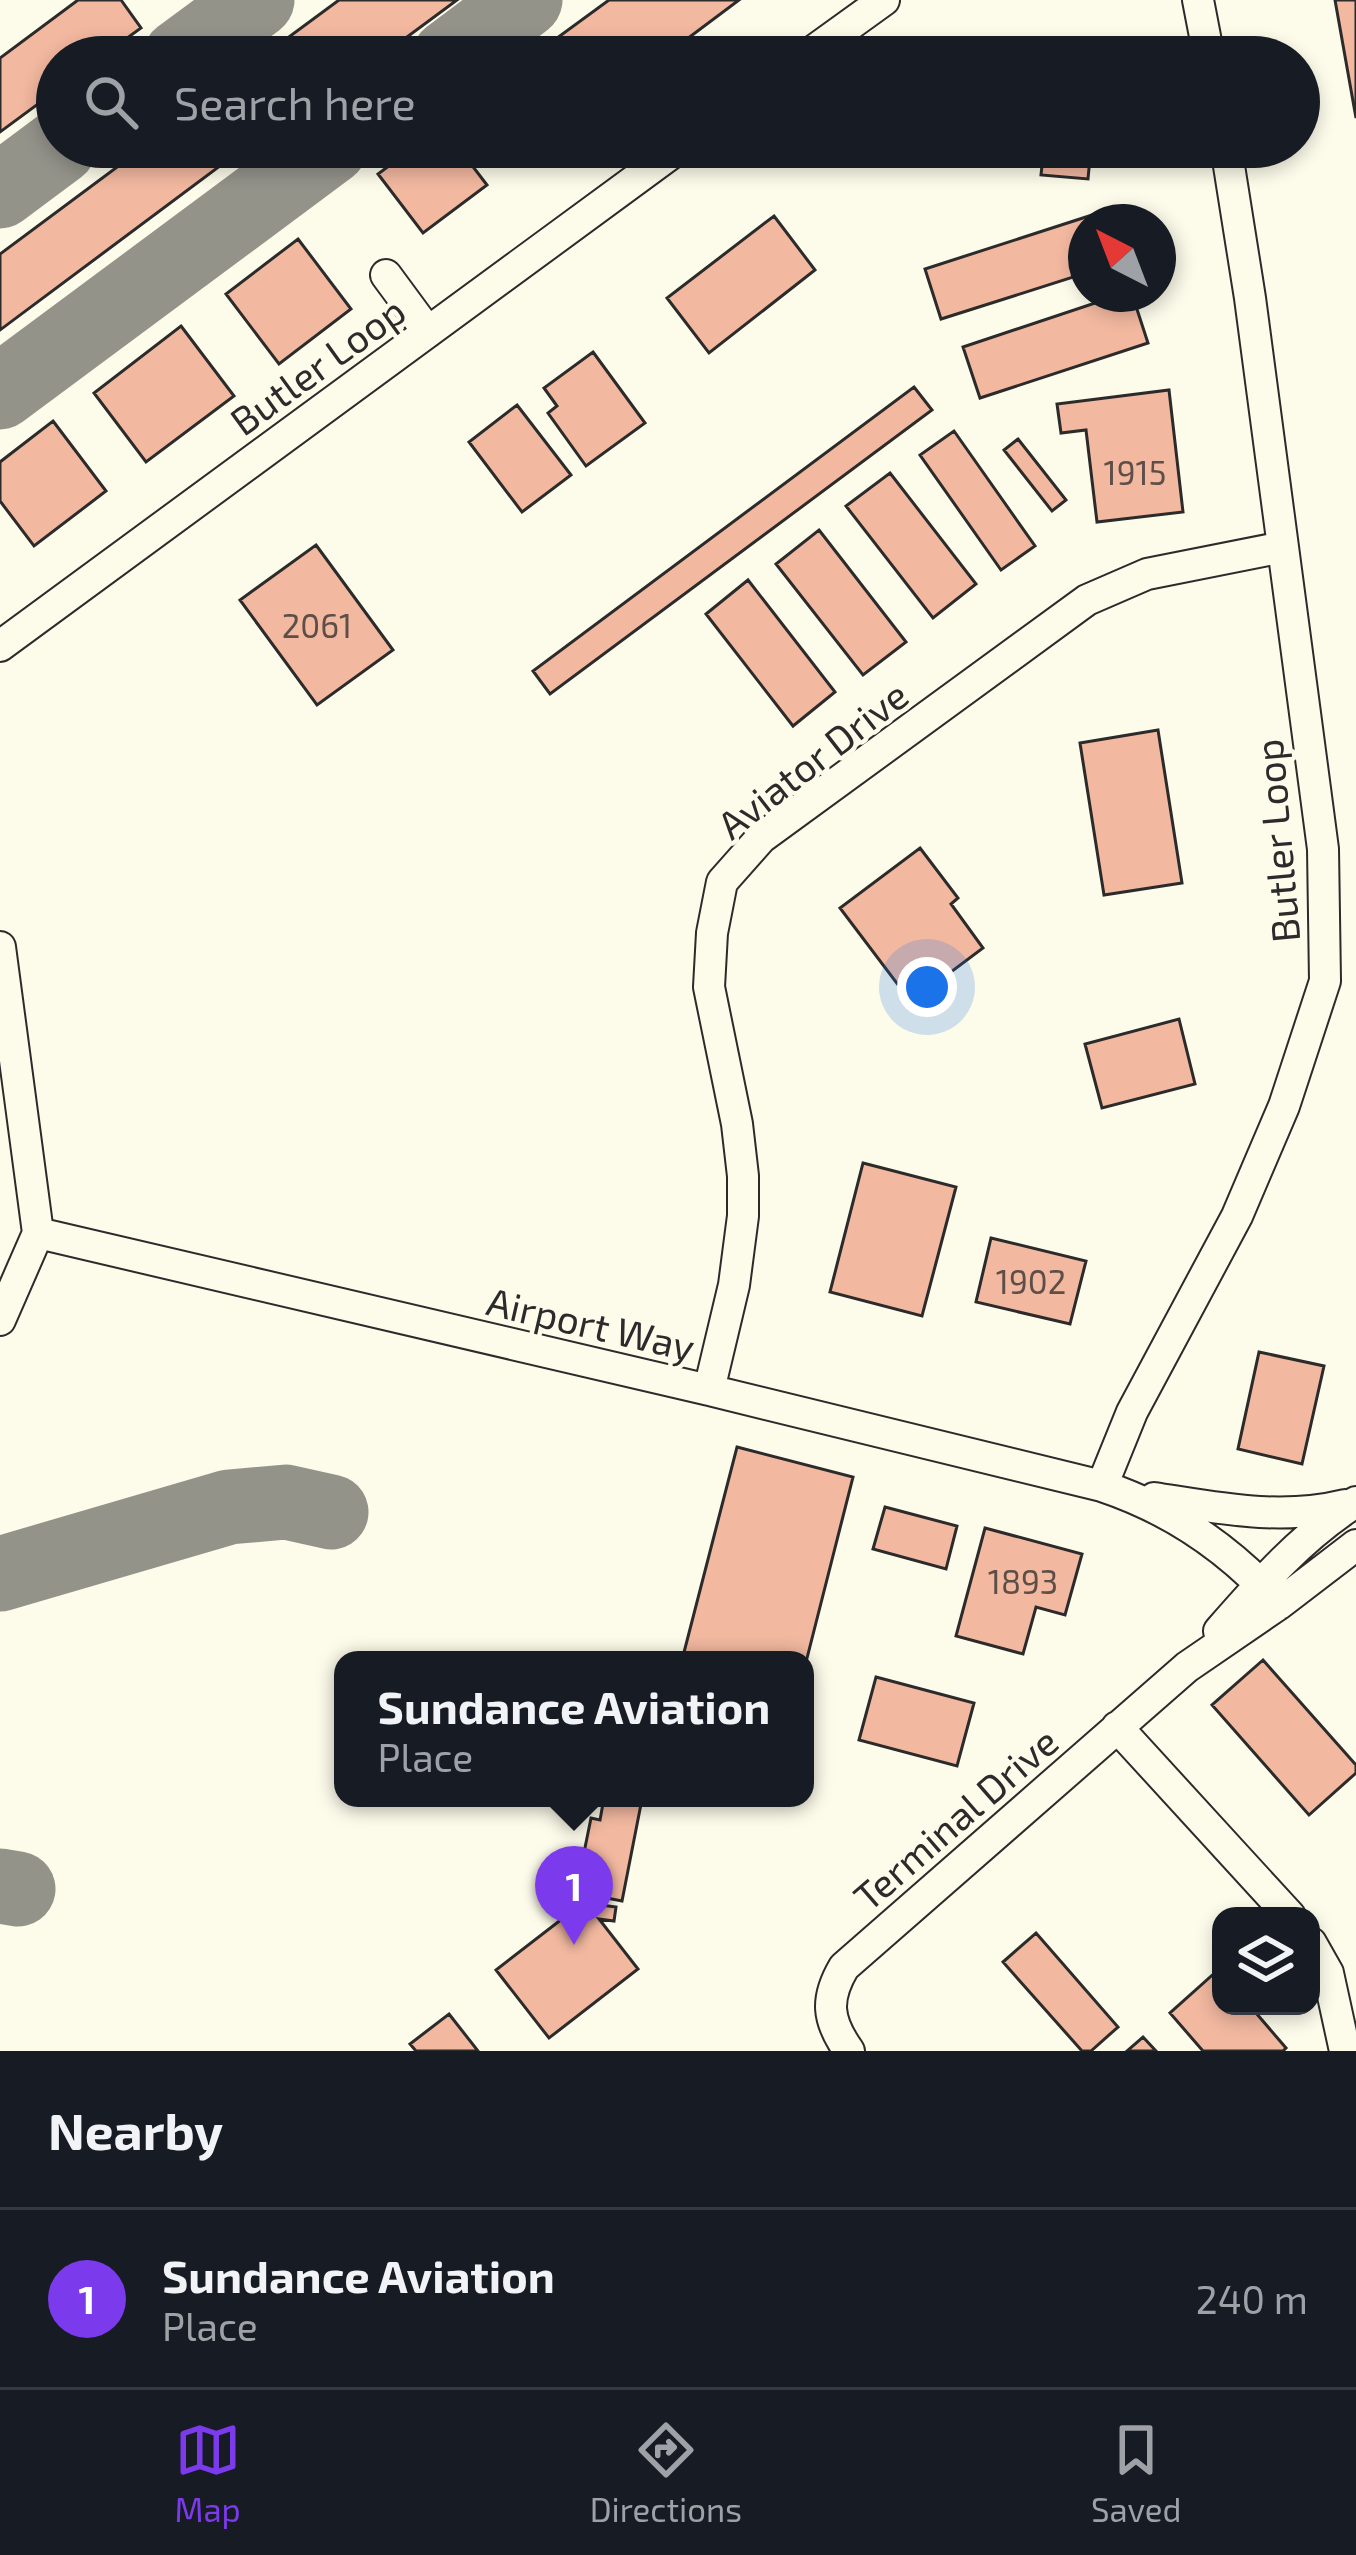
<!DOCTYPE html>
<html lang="en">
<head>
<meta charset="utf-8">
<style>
  body { margin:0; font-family:"Exo 2",sans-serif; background:#20242c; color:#f1f3f6 }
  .controls { position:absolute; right:36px; bottom:36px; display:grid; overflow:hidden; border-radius:24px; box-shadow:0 6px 18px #0003 }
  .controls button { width:108px; height:108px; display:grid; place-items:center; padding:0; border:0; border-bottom:3px solid #363941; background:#171b24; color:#f1f3f6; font:60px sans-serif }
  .compass { position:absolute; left:1068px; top:204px; width:108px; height:108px; border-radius:50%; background:#171b24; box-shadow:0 6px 18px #0003; rotate:318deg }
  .you { position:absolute; left:927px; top:987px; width:42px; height:42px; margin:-30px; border:9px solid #fff; border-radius:50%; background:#1a73e8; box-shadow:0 0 0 18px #1a73e833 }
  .badge { display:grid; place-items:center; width:78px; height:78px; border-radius:50%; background:#7c3aed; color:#fff; font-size:39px; font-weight:700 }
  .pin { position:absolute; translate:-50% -99px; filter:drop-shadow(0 3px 6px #0008) }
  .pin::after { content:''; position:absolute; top:63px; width:42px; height:36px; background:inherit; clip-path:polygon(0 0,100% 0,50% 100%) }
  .popup { position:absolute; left:334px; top:1651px; width:480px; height:156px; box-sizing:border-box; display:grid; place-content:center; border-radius:24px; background:#171b24; filter:drop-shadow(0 3px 9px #0005); font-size:39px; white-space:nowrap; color:#9ea1a6 }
  .popup b { font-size:45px; color:#f1f3f6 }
  .popup::after { content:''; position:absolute; left:50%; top:100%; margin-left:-24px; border:24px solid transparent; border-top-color:#171b24 }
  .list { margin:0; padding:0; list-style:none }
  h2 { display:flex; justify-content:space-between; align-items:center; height:156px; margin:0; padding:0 48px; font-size:51px }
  h2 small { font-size:39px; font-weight:400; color:#9ea1a6 }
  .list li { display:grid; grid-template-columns:78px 1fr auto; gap:36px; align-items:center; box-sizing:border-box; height:180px; padding:0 48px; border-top:3px solid #363941 }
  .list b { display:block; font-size:45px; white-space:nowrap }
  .list p { margin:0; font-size:39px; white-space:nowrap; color:#9ea1a6 }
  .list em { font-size:39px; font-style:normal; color:#9ea1a6 }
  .icon { flex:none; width:66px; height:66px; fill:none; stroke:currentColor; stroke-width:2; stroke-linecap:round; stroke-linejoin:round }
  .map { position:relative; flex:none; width:1356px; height:2051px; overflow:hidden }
  .search { position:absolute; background:#171b24; box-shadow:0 6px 18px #0003; left:36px; right:36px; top:36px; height:132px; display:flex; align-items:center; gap:30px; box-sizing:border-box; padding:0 42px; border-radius:66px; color:#9ea1a6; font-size:45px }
  .sheet { height:336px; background:#171b24 }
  nav { display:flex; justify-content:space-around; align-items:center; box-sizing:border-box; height:168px; border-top:3px solid #363941; background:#171b24; font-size:33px; color:#9ea1a6 }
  nav a { display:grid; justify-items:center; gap:6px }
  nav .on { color:#7c3aed }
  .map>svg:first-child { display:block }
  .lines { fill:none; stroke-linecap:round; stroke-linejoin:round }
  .taxiway { stroke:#94938a; stroke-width:75 }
  .building { fill:#f2b8a0; stroke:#2b2b2b; stroke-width:3 }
  .minor-casing { stroke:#2b2b2b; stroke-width:34 }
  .minor { stroke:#fdfbea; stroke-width:30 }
  .labels { text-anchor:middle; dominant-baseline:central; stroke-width:9; stroke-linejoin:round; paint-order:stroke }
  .number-label { font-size:33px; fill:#5d4e48 }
  .street-label { font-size:39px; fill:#2b2b2b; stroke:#fdfbea }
</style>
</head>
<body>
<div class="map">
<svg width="1356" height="2051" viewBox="0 0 1356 2051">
  <rect width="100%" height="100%" fill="#fdfbea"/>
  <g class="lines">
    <!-- taxiway -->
    <path class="taxiway" d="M180,57L257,0
      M449,57L525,0
      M0,191L59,147
      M0,392L330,147
      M0,1574L229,1507L286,1502L331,1512
      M0,1886L18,1889"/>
  </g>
  <!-- building -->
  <path class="building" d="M78,0H121L141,28L101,57H57V90L0,132V58Z
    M339,0H457L380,57H287L278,45Z
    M609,0H739L663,57H571L557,38Z
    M1335,0H1356V118Z
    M975,49L1060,57H974Z
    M144,147H231L236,154L0,330V254Z
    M414,147H458L487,185L423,233L378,174Z
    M514,147H539L523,159Z
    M1044,147H1091L1088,179L1041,175Z
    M1117,207L1122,222H1086V273L941,319L925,269Z
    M774,216L815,270L709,353L667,298Z
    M298,239L351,309L279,364L226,294Z
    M1122,294H1132L1148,343L980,398L963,347Z
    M181,326L234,396L146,462L94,393Z
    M593,352L645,423L586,466L548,413L557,406L544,388Z
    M914,387L932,410L550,694L533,671Z
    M1169,390L1183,512L1097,522L1086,430L1061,433L1057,404Z
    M517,405L571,475L522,512L469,442Z
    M53,421L106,491L34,546L0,501V462Z
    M954,431L1035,546L1001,570L920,455Z
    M1018,439L1066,500L1052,511L1004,450Z
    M890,473L976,584L933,618L846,506Z
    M819,530L906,642L863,675L776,564Z
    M316,545L393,650L317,705L240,600Z
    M748,580L835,692L793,726L706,614Z
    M1158,730L1182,883L1104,895L1080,743Z
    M920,848L958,898L951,904L983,948L911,1002L840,908Z
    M1179,1019L1195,1084L1102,1108L1085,1044Z
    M863,1163L956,1187L922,1316L830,1292Z
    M991,1238L1086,1261L1070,1324L976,1302Z
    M1259,1352L1324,1366L1302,1464L1238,1449Z
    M737,1447L853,1477L805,1666V1660H682Z
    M885,1507L957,1526L946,1569L873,1549Z
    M985,1528L1082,1554L1065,1615L1036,1607L1023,1654L956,1636Z
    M1263,1660L1356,1765V1773L1309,1815L1212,1705Z
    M876,1677L974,1703L957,1766L859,1740Z
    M604,1798L642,1799L622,1901L576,1892L591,1818L600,1820Z
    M579,1894L585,1903L594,1896L601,1905L616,1907L614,1921L599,1919L638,1969L549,2038L496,1970L562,1919L556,1912Z
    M1036,1933L1118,2027L1091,2051H1082L1003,1962Z
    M1218,1970L1221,1973V2006H1250L1286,2048L1283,2051H1203L1170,2013Z
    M449,2014L478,2051H416L410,2044Z
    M1143,2037L1156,2051H1127Z"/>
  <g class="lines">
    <!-- minor casing -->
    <g class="minor-casing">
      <path id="minor" d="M1198,0L1209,57
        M805,57L884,0
        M386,275L428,332
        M0,646L680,147
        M0,947L38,1233L709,1390L1102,1486C1171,1509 1231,1550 1279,1604
        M0,1320L38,1233
        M709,1390L734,1285L743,1216V1176L737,1124L709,987L712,933L722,882L761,838L1087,600L1147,574L1283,547
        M1102,1486L1132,1412L1237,1216L1284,1106L1325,981L1323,849L1250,298L1226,147
        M1154,1498C1219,1508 1280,1521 1345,1505
        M1219,1631C1260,1584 1303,1535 1356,1502
        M1117,1727L1290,1916
        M1311,1943L1328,1973L1345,2051
        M849,2051C827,2020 825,1999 844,1967L1187,1667L1279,1604L1356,1545"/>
    </g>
    <!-- minor -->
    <use href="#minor" class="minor"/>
  </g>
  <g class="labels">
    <!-- number labels -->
    <g class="number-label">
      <text x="1135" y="472">1915</text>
      <text x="317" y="625">2061</text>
      <text x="1031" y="1281">1902</text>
      <text x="1023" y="1581">1893</text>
    </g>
    <!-- street labels -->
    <g class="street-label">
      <text transform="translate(317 365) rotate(-36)">Butler Loop</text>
      <text transform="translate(812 759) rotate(-38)">Aviator Drive</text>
      <text transform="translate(1276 841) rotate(-95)">Butler Loop</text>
      <text transform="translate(591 1323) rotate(13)">Airport Way</text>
      <text transform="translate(955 1818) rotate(-41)">Terminal Drive</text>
    </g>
  </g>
</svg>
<div class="controls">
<button><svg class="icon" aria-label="layers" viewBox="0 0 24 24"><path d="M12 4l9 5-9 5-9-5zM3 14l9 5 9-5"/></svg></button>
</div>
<svg class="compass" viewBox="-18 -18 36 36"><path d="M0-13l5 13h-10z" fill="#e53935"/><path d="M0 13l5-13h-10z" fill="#9ea1a6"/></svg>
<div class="you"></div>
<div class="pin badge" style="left:574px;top:1945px">1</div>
<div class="popup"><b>Sundance Aviation</b>Place</div>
<div class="search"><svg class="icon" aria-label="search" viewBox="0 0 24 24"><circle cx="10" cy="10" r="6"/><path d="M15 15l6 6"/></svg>Search here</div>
</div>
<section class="sheet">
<h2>Nearby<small></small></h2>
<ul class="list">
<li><span class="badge">1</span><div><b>Sundance Aviation</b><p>Place</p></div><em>240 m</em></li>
</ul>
</section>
<nav>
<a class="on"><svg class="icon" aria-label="map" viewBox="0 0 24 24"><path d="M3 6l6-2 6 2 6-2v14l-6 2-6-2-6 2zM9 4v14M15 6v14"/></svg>Map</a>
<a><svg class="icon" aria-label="directions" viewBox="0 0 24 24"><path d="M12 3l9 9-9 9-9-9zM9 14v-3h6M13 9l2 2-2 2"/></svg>Directions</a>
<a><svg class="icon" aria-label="saved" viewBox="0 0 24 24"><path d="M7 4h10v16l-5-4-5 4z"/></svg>Saved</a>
</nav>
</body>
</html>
